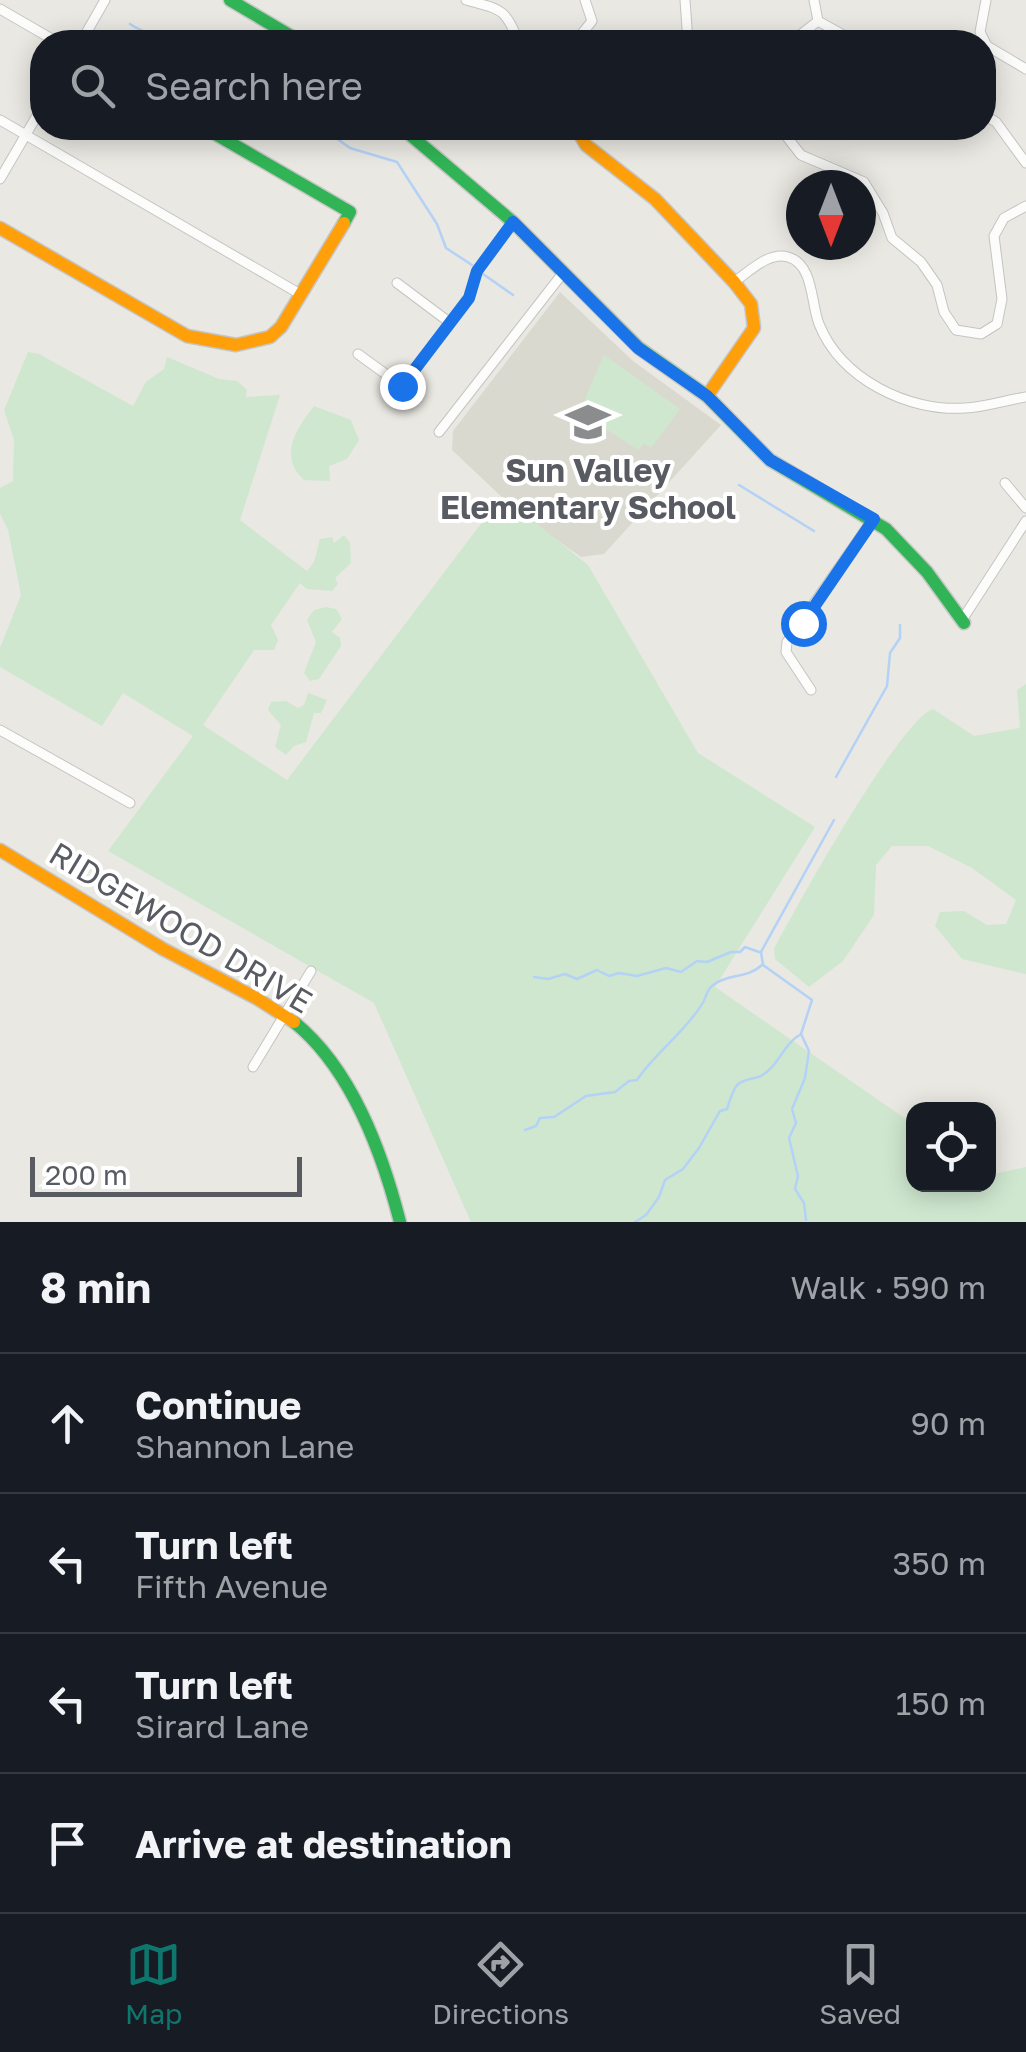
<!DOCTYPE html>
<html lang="en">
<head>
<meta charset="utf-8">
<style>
  body { margin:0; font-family:"Golos Text",sans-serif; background:#20242c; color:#f1f3f6 }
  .controls { position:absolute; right:30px; bottom:30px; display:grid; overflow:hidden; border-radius:20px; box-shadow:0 5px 25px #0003 }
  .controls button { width:90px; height:90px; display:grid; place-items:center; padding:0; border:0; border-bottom:2px solid #363941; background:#171b24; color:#f1f3f6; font:50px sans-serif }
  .compass { position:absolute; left:786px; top:170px; width:90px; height:90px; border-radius:50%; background:#171b24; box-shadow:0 5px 25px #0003; rotate:180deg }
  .scale { position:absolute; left:30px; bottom:25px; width:272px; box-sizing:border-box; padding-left:10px; border:5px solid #585b61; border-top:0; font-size:28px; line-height:35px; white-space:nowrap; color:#585b61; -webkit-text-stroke:8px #fff; paint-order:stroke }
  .stop { position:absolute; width:30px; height:30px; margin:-22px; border:8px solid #1a73e8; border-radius:50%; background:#fff }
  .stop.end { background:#1a73e8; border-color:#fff; box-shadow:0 2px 10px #0008 }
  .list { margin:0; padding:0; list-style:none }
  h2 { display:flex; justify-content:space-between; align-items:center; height:130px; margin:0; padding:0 40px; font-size:42px }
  h2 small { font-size:32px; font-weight:400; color:#9ea1a6 }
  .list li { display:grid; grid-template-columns:65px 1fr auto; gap:30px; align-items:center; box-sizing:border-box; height:140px; padding:0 40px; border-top:2px solid #363941 }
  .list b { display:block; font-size:38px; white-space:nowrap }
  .list p { margin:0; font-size:32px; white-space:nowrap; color:#9ea1a6 }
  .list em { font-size:32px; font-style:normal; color:#9ea1a6 }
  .icon { flex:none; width:55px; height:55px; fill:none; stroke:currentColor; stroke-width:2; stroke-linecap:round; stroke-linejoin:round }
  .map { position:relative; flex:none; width:1026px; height:1222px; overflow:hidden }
  .search { position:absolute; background:#171b24; box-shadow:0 5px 25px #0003; left:30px; right:30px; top:30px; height:110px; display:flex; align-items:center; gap:25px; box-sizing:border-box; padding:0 35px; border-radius:40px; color:#9ea1a6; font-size:38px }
  .sheet { height:690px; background:#171b24 }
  nav { display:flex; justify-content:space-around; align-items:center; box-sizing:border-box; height:140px; border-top:2px solid #363941; background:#171b24; font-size:28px; color:#9ea1a6 }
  nav a { display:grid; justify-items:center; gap:5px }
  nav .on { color:#0f766e }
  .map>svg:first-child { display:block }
  .education { fill:#dad9d0 }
  .green { fill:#cfe7cf }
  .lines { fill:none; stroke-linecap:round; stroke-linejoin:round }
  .stream { stroke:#b4d2f6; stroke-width:2.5 }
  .street-casing { stroke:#c5c4c4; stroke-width:11 }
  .fast-casing { stroke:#c5c5c5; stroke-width:15 }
  .slow-casing { stroke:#c5c5c5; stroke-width:15 }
  .street { stroke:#fcfcfb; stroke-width:9 }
  .fast { stroke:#30b455; stroke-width:12 }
  .slow { stroke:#ff9f0a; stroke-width:12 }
  .route { stroke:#1a73e8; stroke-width:12 }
  .labels { text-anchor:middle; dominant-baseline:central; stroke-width:8; stroke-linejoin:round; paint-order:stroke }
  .poi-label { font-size:32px; font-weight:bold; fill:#585b61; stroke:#fff }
  .street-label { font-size:32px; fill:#585b61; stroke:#fff }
</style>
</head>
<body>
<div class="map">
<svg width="1026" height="1222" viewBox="0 0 1026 1222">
  <rect width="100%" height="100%" fill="#e9e8e2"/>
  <!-- education -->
  <path class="education" d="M560,292L633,361L721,425L604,554L581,557L544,531L540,533L452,450L453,431Z"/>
  <!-- green -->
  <path class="green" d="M28,352L39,354L133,406L146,382L164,369L167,357L219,379L237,381L247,390L246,397L280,395L240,520L307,571L314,562L320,539L332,537L334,543L344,535L350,543L351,563L335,578L338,584L332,591L307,589L300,583L271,625L278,640L274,650H254L203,725L287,780L502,496L588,565L698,753L815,827L715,987L913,1124L914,1184H988L989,1175L1026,1167V1222H471L374,1003L108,851L193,736L123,693L102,726L0,667V648L21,595L8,530L0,514V488L13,481L14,440L4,410Z
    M604,355L680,409L651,448L644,443L638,450L585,415L586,396Z
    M314,406L351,420L359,440L347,459L329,466L330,481L304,480C278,456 296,429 314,406Z
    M326,607L336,609L342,619L332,632L340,638L341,646L319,679L310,681L304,673L316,642L307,620L314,610Z
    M1026,684V974L962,959L935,926L940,912L964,911L987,925L1006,924L1016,900L972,868L928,846H892L876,865L874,915L843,961L809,987L775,959L774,949C795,909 899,721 933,709L974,736L1020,728L1017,690Z
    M308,693L327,700L321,713H314L306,742L294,746L286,755L275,747L281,725L268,710L271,702L286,701L298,708L304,705Z"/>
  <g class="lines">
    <!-- stream -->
    <path class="stream" d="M130,24C147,36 158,33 173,42
      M322,128L350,148L397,162L437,224L446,248L472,265
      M483,274L513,295
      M739,485L814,531
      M836,777L887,686L890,653L900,638V625
      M534,977L548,979L565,974L577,979L597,970L609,976L619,973L637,976L666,968L681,972L697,961L707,962L731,952H740L745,947L759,952
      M525,1130L536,1126L540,1118L554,1117L586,1096L615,1092L629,1081L637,1080C653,1055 687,1030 702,1004C707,997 706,990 713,985C729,973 747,979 762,965
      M806,1220L804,1203L795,1189L798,1176L789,1138L796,1123L792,1109L805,1078L809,1051L801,1034L812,1000L763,965L761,952L834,820
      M635,1222L646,1215L659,1197L665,1180L683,1169L699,1148L720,1111L727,1109C730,1100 732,1092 737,1085C745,1078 752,1080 761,1076C779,1066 783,1044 801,1034"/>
    <!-- street casing -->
    <g class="street-casing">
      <path id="street" d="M466,0C502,10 504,7 519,42
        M685,0L688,42
        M814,0L818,21
        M986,0L980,32L987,46L1026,69
        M0,9L57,42
        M818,21L856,42
        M81,42L105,0
        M575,42L592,21L585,0
        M791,42L818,21
        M984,115L996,122L1026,163
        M0,120L300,294
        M780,128L801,155L864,182L883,213L892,238L921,262L937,285L944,312L956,330L981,334L997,324L1002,299L994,236L1004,218L1026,206
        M0,179L42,107
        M734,282C749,272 769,251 788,257C814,264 811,305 819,324C841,379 908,412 965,408C985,407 1006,400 1026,397
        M397,283L449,322
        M358,354L402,386L469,298L477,271L513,222
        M439,432L563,273
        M1005,483L1026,508
        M962,620L1026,521
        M811,690L786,652L787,642L873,519
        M0,730L130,803
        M253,1067L311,971"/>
    </g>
    <!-- fast casing -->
    <g class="fast-casing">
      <path id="fast" d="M230,0L301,42
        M205,128L350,212L344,223
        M402,128L513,222L639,348L707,396L770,460L886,529L927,572L964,623
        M294,1022C352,1069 382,1152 400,1222"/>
    </g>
    <!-- slow casing -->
    <g class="slow-casing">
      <path id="slow" d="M576,128L586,145L655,199L734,282L751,304L754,328L707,396
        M0,228L187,336L236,345L270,337L281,327L344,223
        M0,850L163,949L256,998L294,1022"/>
    </g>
    <!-- street -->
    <use href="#street" class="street"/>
    <!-- fast -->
    <use href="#fast" class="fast"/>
    <!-- slow -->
    <use href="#slow" class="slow"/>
  </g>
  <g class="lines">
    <!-- route -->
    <path class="route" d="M402,386L469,298L477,271L513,222L638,348L707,396L770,460L874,519L803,623"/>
  </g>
  <!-- icons -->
  <defs>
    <g id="school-bare" transform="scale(3.45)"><path d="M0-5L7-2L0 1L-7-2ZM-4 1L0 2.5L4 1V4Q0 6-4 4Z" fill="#8b8c8e" stroke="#fff" stroke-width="2.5" paint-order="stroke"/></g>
  </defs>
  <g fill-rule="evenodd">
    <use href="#school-bare" x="588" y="422"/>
  </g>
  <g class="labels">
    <!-- poi labels -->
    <g class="poi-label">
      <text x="588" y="470">Sun Valley<tspan x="588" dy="37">Elementary School</tspan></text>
    </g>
    <!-- street labels -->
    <g class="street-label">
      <text transform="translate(181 927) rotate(31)">RIDGEWOOD DRIVE</text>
    </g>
  </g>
</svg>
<div class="controls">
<button><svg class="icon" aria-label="locate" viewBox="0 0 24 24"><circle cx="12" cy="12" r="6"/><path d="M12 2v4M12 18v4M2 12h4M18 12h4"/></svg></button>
</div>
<svg class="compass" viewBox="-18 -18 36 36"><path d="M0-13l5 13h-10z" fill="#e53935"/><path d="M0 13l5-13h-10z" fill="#9ea1a6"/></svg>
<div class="scale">200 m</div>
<div class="stop" style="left:803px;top:623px"></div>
<div class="stop end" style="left:402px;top:386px"></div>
<div class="search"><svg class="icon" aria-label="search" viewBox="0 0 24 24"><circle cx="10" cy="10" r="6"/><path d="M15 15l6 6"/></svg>Search here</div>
</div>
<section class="sheet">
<h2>8 min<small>Walk · 590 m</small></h2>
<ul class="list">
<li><svg class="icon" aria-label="ahead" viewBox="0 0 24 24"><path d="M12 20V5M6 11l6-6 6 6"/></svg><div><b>Continue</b><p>Shannon Lane</p></div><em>90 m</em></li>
<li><svg class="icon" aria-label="left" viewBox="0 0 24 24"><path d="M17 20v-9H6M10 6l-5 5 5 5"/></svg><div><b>Turn left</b><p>Fifth Avenue</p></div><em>350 m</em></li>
<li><svg class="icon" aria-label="left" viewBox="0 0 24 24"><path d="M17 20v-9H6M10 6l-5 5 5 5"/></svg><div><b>Turn left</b><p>Sirard Lane</p></div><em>150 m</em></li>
<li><svg class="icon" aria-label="arrive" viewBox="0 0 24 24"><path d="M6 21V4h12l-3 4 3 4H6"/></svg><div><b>Arrive at destination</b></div></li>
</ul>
</section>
<nav>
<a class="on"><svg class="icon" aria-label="map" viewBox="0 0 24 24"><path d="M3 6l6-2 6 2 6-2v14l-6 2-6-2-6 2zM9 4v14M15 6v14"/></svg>Map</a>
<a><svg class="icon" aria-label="directions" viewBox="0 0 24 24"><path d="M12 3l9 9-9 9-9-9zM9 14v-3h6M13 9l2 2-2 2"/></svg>Directions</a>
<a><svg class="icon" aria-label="saved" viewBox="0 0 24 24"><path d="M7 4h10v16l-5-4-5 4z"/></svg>Saved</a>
</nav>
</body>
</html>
